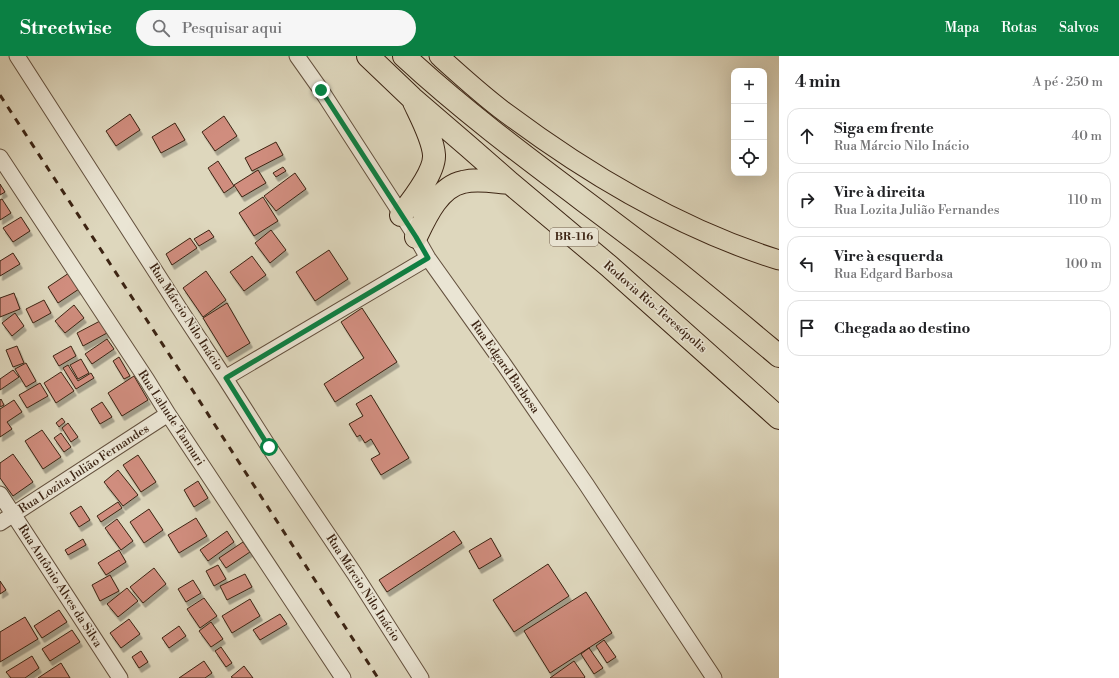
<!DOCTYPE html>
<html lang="pt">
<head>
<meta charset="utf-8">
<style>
  body { margin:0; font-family:"Libre Bodoni",serif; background:#f6f6f6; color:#202124 }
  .controls { position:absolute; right:12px; top:12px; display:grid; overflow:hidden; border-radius:8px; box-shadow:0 4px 16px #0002 }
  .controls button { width:36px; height:36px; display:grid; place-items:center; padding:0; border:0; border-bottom:1px solid #e0e0e0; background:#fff; color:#202124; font:20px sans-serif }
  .stop { position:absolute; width:12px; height:12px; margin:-9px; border:3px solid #0b8043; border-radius:50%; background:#fff }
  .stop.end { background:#0b8043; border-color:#fff; box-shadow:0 1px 4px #0008 }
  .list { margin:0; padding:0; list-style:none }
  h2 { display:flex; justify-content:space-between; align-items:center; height:52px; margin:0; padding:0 16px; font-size:17px }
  h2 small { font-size:13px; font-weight:400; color:#757577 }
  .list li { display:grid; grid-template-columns:26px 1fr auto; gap:12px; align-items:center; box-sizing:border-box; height:56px; margin:0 8px 8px; padding:0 8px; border:1px solid #e0e0e0; border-radius:12px }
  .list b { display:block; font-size:15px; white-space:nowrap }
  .list p { margin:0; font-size:13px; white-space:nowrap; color:#757577 }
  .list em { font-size:13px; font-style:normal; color:#757577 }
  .icon { flex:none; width:22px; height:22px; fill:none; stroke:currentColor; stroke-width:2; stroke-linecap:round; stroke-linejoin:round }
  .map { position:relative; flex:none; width:779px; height:622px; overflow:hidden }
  header { display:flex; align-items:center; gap:24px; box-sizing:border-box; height:56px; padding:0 20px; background:#0b8043; color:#fff }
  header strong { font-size:19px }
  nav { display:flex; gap:22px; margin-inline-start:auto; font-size:14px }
  .search { width:280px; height:36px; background:#f6f6f6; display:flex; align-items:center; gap:10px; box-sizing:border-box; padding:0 14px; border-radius:22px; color:#757577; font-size:15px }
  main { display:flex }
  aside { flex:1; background:#fff }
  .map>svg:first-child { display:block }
  .building { fill:#d08d7e; stroke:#3c2413; filter:url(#shadow) }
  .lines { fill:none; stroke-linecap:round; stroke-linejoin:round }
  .minor-casing { stroke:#64513e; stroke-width:17 }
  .major-casing { stroke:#3c2413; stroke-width:21 }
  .highway-casing { stroke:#3c2413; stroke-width:24 }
  .minor { stroke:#eae5d4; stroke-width:15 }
  .major { stroke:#ded7bd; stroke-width:19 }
  .highway { stroke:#ded7bd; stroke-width:22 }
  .rail { stroke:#3c2413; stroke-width:3; stroke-dasharray:7 7; stroke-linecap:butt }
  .route { stroke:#0b8043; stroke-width:5 }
  .labels { text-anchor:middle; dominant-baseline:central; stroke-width:3; stroke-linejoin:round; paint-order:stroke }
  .shield { fill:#eae5d4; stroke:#705e4d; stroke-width:1 }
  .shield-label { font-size:11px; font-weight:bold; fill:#3c2413 }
  .street-label { font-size:12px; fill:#3c2413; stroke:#eae5d4 }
</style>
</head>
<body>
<header>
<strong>Streetwise</strong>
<div class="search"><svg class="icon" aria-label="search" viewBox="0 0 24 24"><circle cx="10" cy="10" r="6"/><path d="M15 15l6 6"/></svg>Pesquisar aqui</div>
<nav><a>Mapa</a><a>Rotas</a><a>Salvos</a></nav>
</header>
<main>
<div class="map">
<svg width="779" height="622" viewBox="0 0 779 622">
  <defs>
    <filter id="shadow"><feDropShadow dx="2.5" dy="4.5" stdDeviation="0" flood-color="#0004"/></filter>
  </defs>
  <rect width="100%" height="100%" fill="#ded7bd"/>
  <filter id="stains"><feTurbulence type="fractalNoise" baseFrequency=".005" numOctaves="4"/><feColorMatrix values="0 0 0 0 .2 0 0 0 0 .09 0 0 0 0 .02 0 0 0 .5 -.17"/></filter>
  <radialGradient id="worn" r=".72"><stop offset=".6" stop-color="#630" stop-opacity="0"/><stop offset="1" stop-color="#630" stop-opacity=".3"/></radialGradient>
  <!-- building -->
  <path class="building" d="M130,58L140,74L116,90L106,75Z
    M224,60L237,80L215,95L202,76Z
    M175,67L185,84L161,97L152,81Z
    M276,86L283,99L252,115L245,102Z
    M218,105L234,130L224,137L208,112Z
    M283,111L286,115L276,121L273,117Z
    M258,114L266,127L242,141L234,129Z
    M295,117L306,133L276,155L264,140Z
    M0,128L5,136L0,139Z
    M263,141L278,165L254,180L239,157Z
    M2,143L11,157L0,164V144Z
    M21,161L30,175L13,186L3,172Z
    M209,174L214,181L199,190L194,183Z
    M271,174L286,194L270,207L255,187Z
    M190,182L197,192L172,209L166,198Z
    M329,194L348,223L315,245L296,216Z
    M13,197L20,208L0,220V205Z
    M252,200L266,219L244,235L230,216Z
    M206,215L226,244L203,261L183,232Z
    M69,217L79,233L58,247L48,231Z
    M14,237L20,253L0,261V242Z
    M44,244L51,257L33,267L26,253Z
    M227,247L250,287L227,301L203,262Z
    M74,249L84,262L65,277L55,265Z
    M362,252L397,306L335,346L324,328L364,302L341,266Z
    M15,257L24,270L12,280L2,267Z
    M100,265L107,277L83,290L77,277Z
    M107,283L114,293L92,308L85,298Z
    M17,290L24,307L13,311L6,294Z
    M71,290L76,300L59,310L53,300Z
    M119,301L130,320L124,323L113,305Z
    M81,303L89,317L78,323L70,309Z
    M26,307L36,325L26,331L15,313Z
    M68,309L78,325L91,317L94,322L76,333L63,312Z
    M13,314L19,321L0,334V323Z
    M61,316L74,335L56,347L44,327Z
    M134,320L148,344L122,360L108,337Z
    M40,327L48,340L27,352L19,339Z
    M371,339L409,402L381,419L371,403L380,398L371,383L365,387L360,379L357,381L349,368L363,360L356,348Z
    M1,343L4,349L0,351V344Z
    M14,344L22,356L7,366L12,373L0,381V353Z
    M102,346L112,361L100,368L91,353Z
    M62,362L65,366L59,371L56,367Z
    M68,367L78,381L71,386L62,372Z
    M42,374L61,401L43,413L25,385Z
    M61,377L71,391L64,396L54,382Z
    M13,398L33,426L13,440L0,422V407Z
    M138,399L156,426L141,436L123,409Z
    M118,414L138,439L123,450L104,426Z
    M198,425L208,442L194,451L184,434Z
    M118,446L122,452L101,466L97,460Z
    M81,450L90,464L79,471L70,457Z
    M149,453L163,474L144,487L130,466Z
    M196,462L207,480L179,497L168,479Z
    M117,463L133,485L121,494L105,472Z
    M227,475L234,486L208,505L200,494Z
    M454,475L462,487L387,536L379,524Z
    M491,482L501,500L479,513L469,495Z
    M83,483L86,489L68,499L65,494Z
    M243,486L250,496L226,512L219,502Z
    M119,494L126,506L106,519L98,507Z
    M548,508L569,540L514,576L493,544Z
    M218,509L226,523L214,530L206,515Z
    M154,512L166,528L143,547L130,531Z
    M245,518L252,531L227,544L220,530Z
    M110,519L119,535L100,545L92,529Z
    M193,524L201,537L186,546L178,533Z
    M0,525L6,534L0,538Z
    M127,532L138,545L118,561L107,548Z
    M586,536L612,577L550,617L524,575Z
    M204,542L217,560L200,572L187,553Z
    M250,543L260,560L232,577L222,560Z
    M59,554L67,566L42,582L34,570Z
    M280,558L287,568L260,584L253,574Z
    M25,561L38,583L0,606V576Z
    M129,563L140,578L121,592L110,577Z
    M211,566L223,583L211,591L199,575Z
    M179,570L186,580L169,592L162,582Z
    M72,574L80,586L50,605L42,593Z
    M604,584L616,601L607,607L596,590Z
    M221,591L232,607L226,611L215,595Z
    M589,592L603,612L594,618L581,598Z
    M141,595L148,606L139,612L132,601Z
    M32,600L39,612L25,622H11L6,616Z
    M204,605L212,617L205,622H179Z
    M574,605L585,621L584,622H550Z
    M61,607L70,622H38Z
    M244,610L253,622H233L231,621Z"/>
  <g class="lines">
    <!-- minor casing -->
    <g class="minor-casing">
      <path id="minor" d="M17,0L179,252L225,322L269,391L354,517L421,622
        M297,0L321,34L416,181L428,202L505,310L586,428L714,622
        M0,101L147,324L168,358L343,622
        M225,322L428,202
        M0,438L120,622
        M0,467L168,358"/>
    </g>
    <!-- major casing -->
    <g class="major-casing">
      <path id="major" d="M439,0C460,19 483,40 506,57C589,119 679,173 779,204"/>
    </g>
    <!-- highway casing -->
    <g class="highway-casing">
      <path id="highway" d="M368,0L412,42L469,91L510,127L609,210L779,362
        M404,0C486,76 579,139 667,208C705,238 742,269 779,300
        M401,159C412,145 435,116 434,99C433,83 421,61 414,46
        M416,181C426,160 439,131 463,126C478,122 495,126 510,127"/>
    </g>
    <!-- minor -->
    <use href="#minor" class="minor"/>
    <!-- major -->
    <use href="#major" class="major"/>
    <!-- highway -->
    <use href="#highway" class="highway"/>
    <!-- rail -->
    <path class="rail" d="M0,39L195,338L378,622"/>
  </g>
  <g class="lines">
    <!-- route -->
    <path class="route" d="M269,391L226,322L428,202L416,181L321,34"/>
  </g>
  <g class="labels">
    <!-- shield labels -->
    <rect class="shield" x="550" y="172" width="48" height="18" rx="3"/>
    <g class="shield-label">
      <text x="574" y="181">BR-116</text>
    </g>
    <!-- street labels -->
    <g class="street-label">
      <text transform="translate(655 251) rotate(41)">Rodovia Rio-Teresópolis</text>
      <text transform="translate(186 261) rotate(57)">Rua Márcio Nilo Inácio</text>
      <text transform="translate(505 311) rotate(55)">Rua Edgard Barbosa</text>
      <text transform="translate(171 362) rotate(57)">Rua Lahude Tannuri</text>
      <text transform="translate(84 413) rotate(-33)">Rua Lozita Julião Fernandes</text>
      <text transform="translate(60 530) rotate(57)">Rua Antônio Alves da Silva</text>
      <text transform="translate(363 532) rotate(57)">Rua Márcio Nilo Inácio</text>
    </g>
  </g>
  <rect width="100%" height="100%" filter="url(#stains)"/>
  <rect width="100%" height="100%" fill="url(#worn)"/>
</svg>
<div class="controls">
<button>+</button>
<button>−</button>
<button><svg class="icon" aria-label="locate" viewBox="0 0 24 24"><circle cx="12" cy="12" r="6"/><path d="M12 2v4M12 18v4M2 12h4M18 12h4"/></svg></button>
</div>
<div class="stop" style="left:269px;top:391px"></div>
<div class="stop end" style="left:321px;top:34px"></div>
</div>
<aside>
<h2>4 min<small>A pé · 250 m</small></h2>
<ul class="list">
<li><svg class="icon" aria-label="ahead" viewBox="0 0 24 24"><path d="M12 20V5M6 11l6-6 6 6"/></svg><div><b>Siga em frente</b><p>Rua Márcio Nilo Inácio</p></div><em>40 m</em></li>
<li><svg class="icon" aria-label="right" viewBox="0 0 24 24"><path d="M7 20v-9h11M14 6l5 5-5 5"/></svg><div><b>Vire à direita</b><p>Rua Lozita Julião Fernandes</p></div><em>110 m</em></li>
<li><svg class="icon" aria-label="left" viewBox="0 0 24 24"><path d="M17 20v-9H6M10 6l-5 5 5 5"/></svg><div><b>Vire à esquerda</b><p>Rua Edgard Barbosa</p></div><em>100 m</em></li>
<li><svg class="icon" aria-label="arrive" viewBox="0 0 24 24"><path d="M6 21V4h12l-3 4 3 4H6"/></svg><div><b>Chegada ao destino</b></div></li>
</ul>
</aside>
</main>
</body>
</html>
